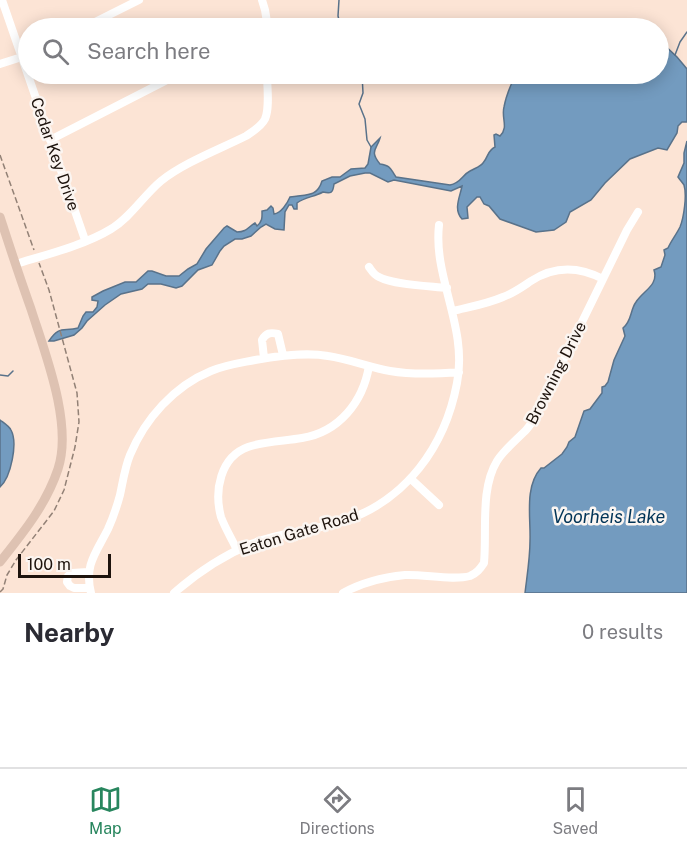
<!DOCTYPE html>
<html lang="en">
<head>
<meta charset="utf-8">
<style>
  body { margin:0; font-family:"Public Sans",sans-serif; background:#f2f2f3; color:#2b2b33 }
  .scale { position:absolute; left:18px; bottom:15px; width:93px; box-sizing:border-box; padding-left:6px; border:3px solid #1d130d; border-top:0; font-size:16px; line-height:21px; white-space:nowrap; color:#1d130d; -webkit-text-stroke:4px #fbf5f1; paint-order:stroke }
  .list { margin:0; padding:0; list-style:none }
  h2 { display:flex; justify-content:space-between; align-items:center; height:78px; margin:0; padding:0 24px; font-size:26px }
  h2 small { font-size:20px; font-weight:400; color:#7c7c81 }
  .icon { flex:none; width:33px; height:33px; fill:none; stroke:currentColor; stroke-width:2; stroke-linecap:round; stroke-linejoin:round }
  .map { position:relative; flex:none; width:687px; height:593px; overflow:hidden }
  .search { position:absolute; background:#fff; box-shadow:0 3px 15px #0003; left:18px; right:18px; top:18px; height:66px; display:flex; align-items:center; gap:15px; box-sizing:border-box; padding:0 21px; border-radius:33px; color:#7c7c81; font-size:22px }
  .sheet { height:174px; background:#fff }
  nav { display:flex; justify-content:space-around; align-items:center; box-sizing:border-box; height:84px; border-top:2px solid #e1e1e2; background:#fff; font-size:16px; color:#7c7c81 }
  nav a { display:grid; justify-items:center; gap:3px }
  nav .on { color:#28865e }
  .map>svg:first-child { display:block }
  .water { fill:#739bbf; stroke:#59728a; stroke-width:1.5 }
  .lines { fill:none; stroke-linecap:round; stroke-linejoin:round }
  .stream { stroke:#59728a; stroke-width:1.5 }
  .path { stroke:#928176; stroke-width:1.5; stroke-dasharray:6 3; stroke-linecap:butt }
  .minor { stroke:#fff; stroke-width:8 }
  .major { stroke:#dec2b2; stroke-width:9 }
  .labels { text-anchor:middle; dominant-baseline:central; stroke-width:5; stroke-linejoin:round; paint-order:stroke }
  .street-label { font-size:16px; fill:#1d130d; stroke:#fbf5f1 }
  .water-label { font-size:18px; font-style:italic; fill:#023457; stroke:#fbf5f1 }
</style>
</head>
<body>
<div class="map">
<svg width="687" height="593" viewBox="0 0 687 593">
  <rect width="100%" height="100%" fill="#fce4d5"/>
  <!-- water -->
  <path class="water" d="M659,40L677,57L687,69V122H682L678,126L677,133L667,150L658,148L630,159L605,183L591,200L570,212L566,222L554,230L536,232L500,219L489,206L484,204L480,197H477L467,207L468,218L462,219C453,209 460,197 462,186L451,191L394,180L388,182L370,173H365L350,176L334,184C333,193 331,194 323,192C314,197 305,197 297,203V209H294L292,205H289L285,212L284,230L275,229L266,224L261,227L251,236L242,239H235L224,246L220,251L212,265L198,270L182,286L176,288L161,284H148L142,289L121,294L105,305L87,321L82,328L74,335L54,341H49C59,325 64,332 78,328L83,316L86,312H93L97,307L98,301L92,300V297L103,291L125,282H136L148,271H152L166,276H179L188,269L197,264L206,249L224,228L227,226L237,232C247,232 248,227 255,223L257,226C263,221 262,216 262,211L267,210L271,206L273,208L274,214C281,213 287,204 290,197C305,194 317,198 322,181L332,177H340L351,169L365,168L368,164L371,147L380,138C377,149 369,151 380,164C392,166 390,169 396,177L450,185C461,183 462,175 470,171C475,168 480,167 483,163C489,156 487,151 495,147L494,135L496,134L500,136C509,127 501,118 504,107C506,96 511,84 516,74H658Z
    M687,141V593H525C527,576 530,558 530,541C531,518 524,487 541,468H544L562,454L567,447L569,442L575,437L584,411L590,409L602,393V387L605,386L608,382L614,360L625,336L623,328C632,321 630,310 636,302C643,291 659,285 654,270L661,267L665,255L664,250L668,248C671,241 676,235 680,227C684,217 687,195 684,185C682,182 680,180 678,177L684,163V153Z
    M0,420C4,423 9,426 11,430C18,443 11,477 0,487Z"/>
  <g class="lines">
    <!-- stream -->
    <path class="stream" d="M339,0L338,16L341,28
      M675,55L680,42L687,32
      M362,74L363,93L359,104L365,119L367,140L371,147
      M0,375L8,376L13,371"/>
    <!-- path -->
    <path class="path" d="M0,155L34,250
      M0,592L3,589L7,575L16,560L54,511L64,490L75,447L79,422L77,393L49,290L39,263"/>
    <!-- minor -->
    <path class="minor" d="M2,0L85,240
      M262,0L265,10L268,28
      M83,28L139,0
      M0,64L28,55
      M50,140L173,77
      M16,264C45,255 85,245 111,229C131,217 143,196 161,181C183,163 220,149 246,136C253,131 261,127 265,119C270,108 267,86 267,74
      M369,267C372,271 374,275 379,277C394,285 429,286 447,288
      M453,311C469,307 487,304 503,297C514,293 522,287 531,281C554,266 578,266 603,279
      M264,358L262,340C266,333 270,332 278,334L283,355
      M411,479L439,505
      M237,550C232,539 225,528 221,517C214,491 220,457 248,447C265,441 285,441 302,438C339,432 363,402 369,366
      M88,572L72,573L68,576L67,582L70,586L74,588H90
      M91,593C84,565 96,553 108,529C113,518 117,506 120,495C123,481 125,467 130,455C145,419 174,386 211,371C225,365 240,363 255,360C278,356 305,352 328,356C349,359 369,367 390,371C413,375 436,374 459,372
      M174,593C197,573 222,556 251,544C281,532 313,531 344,521C406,500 445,447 457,383C468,327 433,278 439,225
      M343,593C361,583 385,577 405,575C424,574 453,581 470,576C477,573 480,569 484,563C487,531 480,489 497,461C504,450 514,442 523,433C528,429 531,423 535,418L627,230L638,212"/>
    <!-- major -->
    <path class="major" d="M0,217C10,248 20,278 31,309C45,353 73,424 58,469C46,505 23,533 0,562"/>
  </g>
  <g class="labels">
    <!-- street labels -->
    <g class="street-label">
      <text transform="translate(55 154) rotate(71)">Cedar Key Drive</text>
      <text transform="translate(556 373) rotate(-63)">Browning Drive</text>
      <text transform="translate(299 532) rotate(-17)">Eaton Gate Road</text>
    </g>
    <!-- water labels -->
    <g class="water-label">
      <text x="609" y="516">Voorheis Lake</text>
    </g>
  </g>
</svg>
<div class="scale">100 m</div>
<div class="search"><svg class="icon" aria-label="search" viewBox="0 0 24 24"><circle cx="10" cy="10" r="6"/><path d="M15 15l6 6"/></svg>Search here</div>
</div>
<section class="sheet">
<h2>Nearby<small>0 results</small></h2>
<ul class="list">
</ul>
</section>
<nav>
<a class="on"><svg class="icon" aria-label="map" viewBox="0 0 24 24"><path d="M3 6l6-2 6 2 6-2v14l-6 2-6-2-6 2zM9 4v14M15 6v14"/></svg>Map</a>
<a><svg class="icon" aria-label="directions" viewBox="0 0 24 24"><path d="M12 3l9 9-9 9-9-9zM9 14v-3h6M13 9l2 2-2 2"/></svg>Directions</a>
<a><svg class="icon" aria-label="saved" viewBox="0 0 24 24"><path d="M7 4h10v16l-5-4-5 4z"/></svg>Saved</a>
</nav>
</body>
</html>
